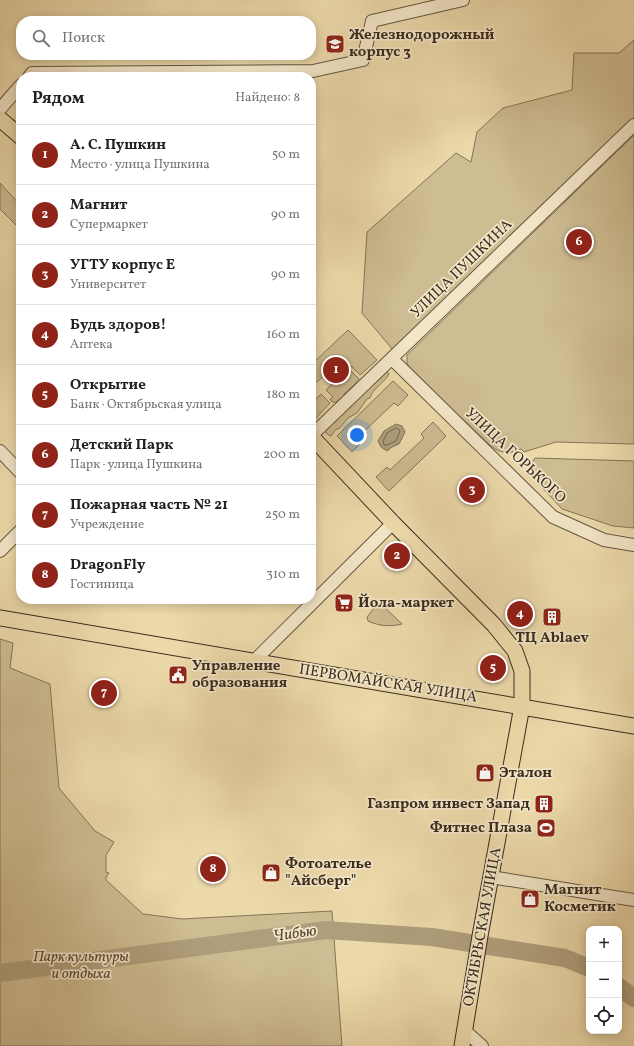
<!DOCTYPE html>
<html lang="ru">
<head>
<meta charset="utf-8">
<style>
  body { margin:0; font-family:Vollkorn,serif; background:#f2f2f2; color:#222 }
  .controls { position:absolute; right:12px; bottom:12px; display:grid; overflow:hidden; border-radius:8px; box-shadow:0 2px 10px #0003 }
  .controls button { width:36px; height:36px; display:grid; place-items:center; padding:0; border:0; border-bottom:1px solid #e0e0e0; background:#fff; color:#222; font:20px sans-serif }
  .you { position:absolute; left:357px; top:435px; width:14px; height:14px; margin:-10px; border:3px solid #fff; border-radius:50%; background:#1a73e8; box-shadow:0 0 0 6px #1a73e833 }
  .badge { display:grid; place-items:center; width:26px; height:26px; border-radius:50%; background:#8f2418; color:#fff; font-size:13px; font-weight:700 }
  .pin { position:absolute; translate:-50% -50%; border:2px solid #fff; box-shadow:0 1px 4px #0006 }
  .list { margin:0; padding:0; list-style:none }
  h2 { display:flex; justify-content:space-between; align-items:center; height:52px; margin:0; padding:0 16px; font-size:17px }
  h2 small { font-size:13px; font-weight:400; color:#767676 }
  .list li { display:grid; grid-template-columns:26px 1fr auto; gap:12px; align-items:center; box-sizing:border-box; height:60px; padding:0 16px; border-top:1px solid #e0e0e0 }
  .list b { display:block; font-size:15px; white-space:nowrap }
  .list p { margin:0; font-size:13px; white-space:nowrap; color:#767676 }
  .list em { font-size:13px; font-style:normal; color:#767676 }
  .icon { flex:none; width:22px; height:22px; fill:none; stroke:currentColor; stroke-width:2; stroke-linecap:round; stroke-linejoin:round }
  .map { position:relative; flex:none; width:634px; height:1046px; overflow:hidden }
  .search { position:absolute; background:#fff; box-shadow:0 2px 10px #0003; left:16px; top:16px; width:300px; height:44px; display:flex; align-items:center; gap:10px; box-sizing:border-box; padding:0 14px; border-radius:16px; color:#767676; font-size:15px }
  .panel { position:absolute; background:#fff; box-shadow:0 2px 10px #0003; left:16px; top:72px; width:300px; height:532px; border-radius:16px }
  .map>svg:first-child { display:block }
  .green { fill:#cebc92; stroke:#847458 }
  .water { fill:#af9e7b; stroke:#807056 }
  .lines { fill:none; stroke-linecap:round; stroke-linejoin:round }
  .shore { stroke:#74654d; stroke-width:1 }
  .river { stroke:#af9e7b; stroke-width:18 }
  .minor-casing { stroke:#665742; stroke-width:14 }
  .major-casing { stroke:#3a2c1f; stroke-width:17 }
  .minor { stroke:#f3e6c8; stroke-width:12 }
  .major { stroke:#ecd9aa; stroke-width:15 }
  .labels { text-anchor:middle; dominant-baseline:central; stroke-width:3.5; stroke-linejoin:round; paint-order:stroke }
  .poi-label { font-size:15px; font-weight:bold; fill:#3a2c1f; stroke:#f3e6c8; text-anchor:start }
  .street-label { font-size:15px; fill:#3a2c1f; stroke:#f3e6c8 }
  .park-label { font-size:15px; font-style:italic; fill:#584936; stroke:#f3e6c8 }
  .water-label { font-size:16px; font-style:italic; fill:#574836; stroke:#f3e6c8 }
</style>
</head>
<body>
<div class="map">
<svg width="634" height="1046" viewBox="0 0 634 1046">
  <rect width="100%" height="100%" fill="#ecd9aa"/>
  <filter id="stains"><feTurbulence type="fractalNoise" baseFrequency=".005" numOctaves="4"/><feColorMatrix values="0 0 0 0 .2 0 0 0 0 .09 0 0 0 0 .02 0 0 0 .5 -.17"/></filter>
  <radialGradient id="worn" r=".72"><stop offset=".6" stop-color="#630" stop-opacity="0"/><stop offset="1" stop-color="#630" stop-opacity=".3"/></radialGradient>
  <!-- green -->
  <path class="green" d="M634,40V118L393,350L362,313L367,232L456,153L471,162L477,132L503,108L572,90L574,53H619Z
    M634,135V444L556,442L524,452L521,449C510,454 501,454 491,446L410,370L407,363V355Z
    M0,183L21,206V230L0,209Z
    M348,330L377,360L360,375L352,367L348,366L342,362V359L317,382L311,376V365Z
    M348,368L359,379L355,384L344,394V396L336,402H332L330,399L333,397L326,390Z
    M387,371L389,374C384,383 373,388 370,398L367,399L357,413L348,418L340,428L335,430L332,435L330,436L324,431L369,385L380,379L382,374Z
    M393,381L408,395L398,406L394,403L358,437L363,441L352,452L337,436Z
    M321,394L330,403L315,419L311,415V398L313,396L316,399Z
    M433,422L446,436L389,491L376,477L387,467L390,470L424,438L421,434Z
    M535,458L634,461V528L613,526L562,509L527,471Z
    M383,606L402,624C390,627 379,626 368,621L367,617L375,607Z
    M0,639L13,643L10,668L50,684L59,788L95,831L114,842L106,855V872L109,873L106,877V880L143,914L182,919L332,911L342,1046H0Z"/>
  <!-- water -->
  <path class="water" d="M396,424L402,426L405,432L399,444L392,447L387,451L381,447L378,441L384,431Z"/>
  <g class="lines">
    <!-- shore -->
    <path class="shore" d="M397,428L400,431L396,441L387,445H384L383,441L387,433Z"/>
    <!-- river -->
    <path class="river" d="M0,973L326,930L432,937L565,958L589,968
      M619,987L634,998"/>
    <!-- minor casing -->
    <g class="minor-casing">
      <path id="minor" d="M29,77L32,73L313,71L363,60L372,21L463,0
        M0,109L21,85
        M392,359L553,517L604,540L634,545
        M311,436L634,125
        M0,451L21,473
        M0,551L21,530
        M254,661L393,523
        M491,877L634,900
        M465,1031L482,1046"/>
    </g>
    <!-- major casing -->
    <g class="major-casing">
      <path id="major" d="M0,119L21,137
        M311,436L393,523L494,625L515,651L522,671V706L480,936L462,1046
        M0,618L634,726"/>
    </g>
    <!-- minor -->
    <use href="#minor" class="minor"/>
    <!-- major -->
    <use href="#major" class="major"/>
  </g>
  <!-- icons -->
  <defs>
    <g id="university-square" transform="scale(1)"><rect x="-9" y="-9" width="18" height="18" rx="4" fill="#8f2418" stroke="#f3e6c8"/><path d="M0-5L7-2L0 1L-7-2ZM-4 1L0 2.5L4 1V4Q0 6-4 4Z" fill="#fff"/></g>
    <g id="supermarket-square" transform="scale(1)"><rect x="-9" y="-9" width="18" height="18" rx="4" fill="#8f2418" stroke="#f3e6c8"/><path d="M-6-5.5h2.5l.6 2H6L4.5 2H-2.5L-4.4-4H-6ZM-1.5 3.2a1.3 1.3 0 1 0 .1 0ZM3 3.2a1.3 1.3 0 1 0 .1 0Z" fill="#fff"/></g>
    <g id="building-square" transform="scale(1)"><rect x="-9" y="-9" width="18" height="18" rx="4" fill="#8f2418" stroke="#f3e6c8"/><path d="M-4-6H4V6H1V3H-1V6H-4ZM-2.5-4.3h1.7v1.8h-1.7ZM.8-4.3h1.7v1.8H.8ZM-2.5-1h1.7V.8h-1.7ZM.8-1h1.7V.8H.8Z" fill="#fff"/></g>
    <g id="civic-square" transform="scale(1)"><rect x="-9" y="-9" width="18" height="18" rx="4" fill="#8f2418" stroke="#f3e6c8"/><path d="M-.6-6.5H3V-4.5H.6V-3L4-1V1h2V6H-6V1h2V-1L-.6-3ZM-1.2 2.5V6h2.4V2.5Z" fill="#fff"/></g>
    <g id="shop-square" transform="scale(1)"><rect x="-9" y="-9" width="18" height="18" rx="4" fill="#8f2418" stroke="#f3e6c8"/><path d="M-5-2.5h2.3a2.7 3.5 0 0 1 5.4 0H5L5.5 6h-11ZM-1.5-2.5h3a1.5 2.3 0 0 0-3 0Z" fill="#fff"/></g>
    <g id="stadium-square" transform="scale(1)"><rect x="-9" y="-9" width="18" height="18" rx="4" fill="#8f2418" stroke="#f3e6c8"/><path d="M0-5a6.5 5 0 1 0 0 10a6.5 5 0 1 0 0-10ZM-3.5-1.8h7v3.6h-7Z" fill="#fff"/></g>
  </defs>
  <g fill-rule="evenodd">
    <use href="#university-square" x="335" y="44"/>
    <use href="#supermarket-square" x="344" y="603"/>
    <use href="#building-square" x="552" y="617"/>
    <use href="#civic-square" x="178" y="675"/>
    <use href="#shop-square" x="485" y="773"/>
    <use href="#building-square" x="544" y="804"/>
    <use href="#stadium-square" x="546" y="828"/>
    <use href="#shop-square" x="271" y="873"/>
    <use href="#shop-square" x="530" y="899"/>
  </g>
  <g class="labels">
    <!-- poi labels -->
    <g class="poi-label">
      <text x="349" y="35">Железнодорожный<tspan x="349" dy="17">корпус 3</tspan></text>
      <text x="358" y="603">Йола-маркет</text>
      <text x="552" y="638" text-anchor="middle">ТЦ Ablaev</text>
      <text x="192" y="666">Управление<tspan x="192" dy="17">образования</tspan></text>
      <text x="499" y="773">Эталон</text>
      <text x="530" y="804" text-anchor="end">Газпром инвест Запад</text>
      <text x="532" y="828" text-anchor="end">Фитнес Плаза</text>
      <text x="285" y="864">Фотоателье<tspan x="285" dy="17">"Айсберг"</tspan></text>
      <text x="544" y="890">Магнит<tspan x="544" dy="17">Косметик</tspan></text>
    </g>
    <!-- street labels -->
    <g class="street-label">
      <text transform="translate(462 269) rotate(-44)">УЛИЦА ПУШКИНА</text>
      <text transform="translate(515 456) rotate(43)">УЛИЦА ГОРЬКОГО</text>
      <text transform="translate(388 684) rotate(9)">ПЕРВОМАЙСКАЯ УЛИЦА</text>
      <text transform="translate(483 927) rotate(-80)">ОКТЯБРЬСКАЯ УЛИЦА</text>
    </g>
    <!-- park labels -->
    <g class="park-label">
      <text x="81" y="957">Парк культуры<tspan x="81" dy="17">и отдыха</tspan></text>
    </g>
    <!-- water labels -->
    <g class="water-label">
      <text transform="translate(295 934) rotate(-8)">Чибью</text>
    </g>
  </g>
  <rect width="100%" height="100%" filter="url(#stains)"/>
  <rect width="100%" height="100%" fill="url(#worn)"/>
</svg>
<div class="controls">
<button>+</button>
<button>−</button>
<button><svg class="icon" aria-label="locate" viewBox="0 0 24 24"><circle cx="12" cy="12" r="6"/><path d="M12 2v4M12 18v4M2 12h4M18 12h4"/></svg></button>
</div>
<div class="you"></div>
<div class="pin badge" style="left:336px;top:370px">1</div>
<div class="pin badge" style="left:397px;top:556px">2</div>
<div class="pin badge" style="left:472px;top:490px">3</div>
<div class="pin badge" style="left:520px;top:614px">4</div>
<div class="pin badge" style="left:493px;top:668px">5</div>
<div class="pin badge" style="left:579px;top:242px">6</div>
<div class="pin badge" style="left:104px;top:693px">7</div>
<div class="pin badge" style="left:213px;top:869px">8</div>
<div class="search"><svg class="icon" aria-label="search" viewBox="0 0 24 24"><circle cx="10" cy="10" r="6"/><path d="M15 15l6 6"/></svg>Поиск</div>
<section class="panel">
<h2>Рядом<small>Найдено: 8</small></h2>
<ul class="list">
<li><span class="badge">1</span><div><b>А. С. Пушкин</b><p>Место · улица Пушкина</p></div><em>50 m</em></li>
<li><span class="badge">2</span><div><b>Магнит</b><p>Супермаркет</p></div><em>90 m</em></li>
<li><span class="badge">3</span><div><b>УГТУ корпус Е</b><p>Университет</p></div><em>90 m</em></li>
<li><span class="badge">4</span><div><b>Будь здоров!</b><p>Аптека</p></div><em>160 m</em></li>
<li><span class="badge">5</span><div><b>Открытие</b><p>Банк · Октябрьская улица</p></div><em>180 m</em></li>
<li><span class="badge">6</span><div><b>Детский Парк</b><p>Парк · улица Пушкина</p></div><em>200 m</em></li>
<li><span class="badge">7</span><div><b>Пожарная часть № 21</b><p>Учреждение</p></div><em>250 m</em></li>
<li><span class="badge">8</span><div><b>DragonFly</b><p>Гостиница</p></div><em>310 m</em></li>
</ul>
</section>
</div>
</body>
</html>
